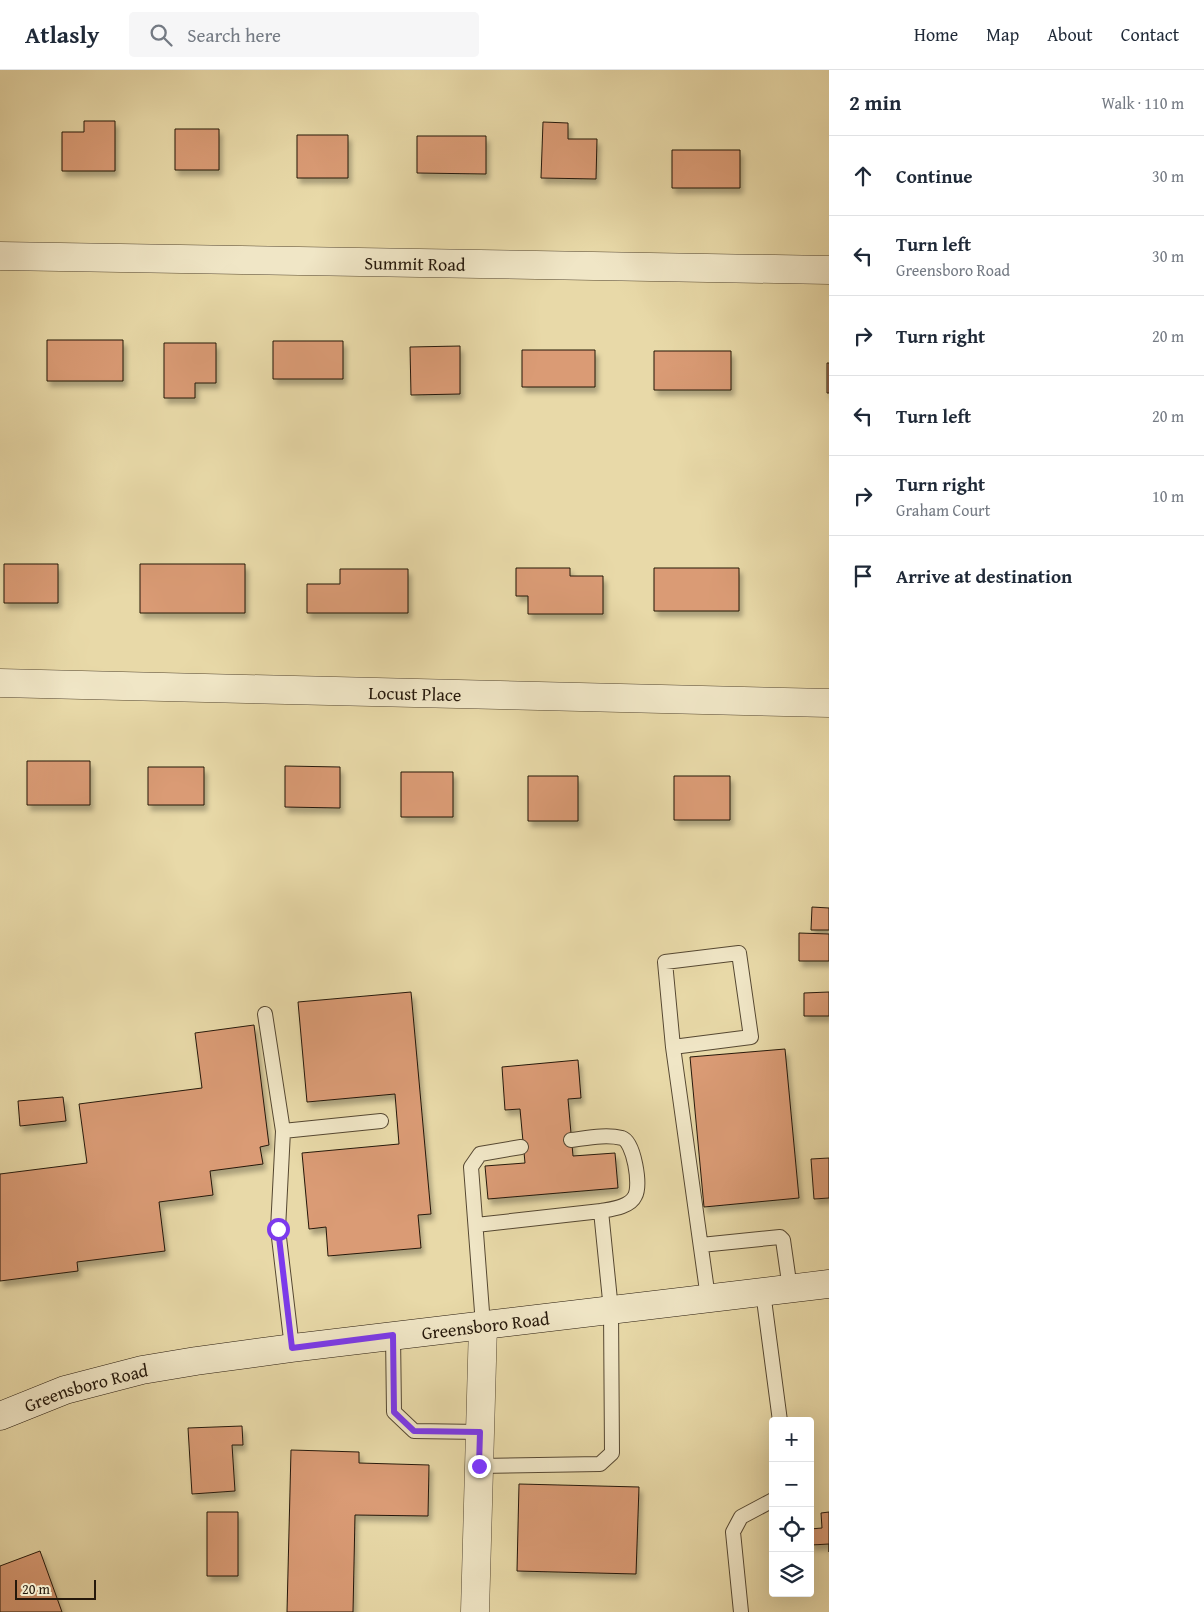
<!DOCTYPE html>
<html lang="en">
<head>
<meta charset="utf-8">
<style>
  body { margin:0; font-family:"Gentium Book Plus",serif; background:#f6f6f7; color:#1f2937 }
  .controls { position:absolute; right:15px; bottom:15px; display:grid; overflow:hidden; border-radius:5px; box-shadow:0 5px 20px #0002 }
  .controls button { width:45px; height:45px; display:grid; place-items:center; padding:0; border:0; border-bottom:1px solid #e0e1e3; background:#fff; color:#1f2937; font:25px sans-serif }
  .scale { position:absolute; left:15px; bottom:12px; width:81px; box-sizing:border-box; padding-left:5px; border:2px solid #25180b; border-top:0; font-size:14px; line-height:18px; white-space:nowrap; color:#25180b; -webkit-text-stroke:4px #f0e6c6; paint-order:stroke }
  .stop { position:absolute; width:15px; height:15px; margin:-11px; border:4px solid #7c3aed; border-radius:50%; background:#fff }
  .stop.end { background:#7c3aed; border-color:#fff; box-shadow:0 1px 5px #0008 }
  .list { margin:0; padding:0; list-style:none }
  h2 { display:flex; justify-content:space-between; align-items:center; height:65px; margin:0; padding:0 20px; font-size:21px }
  h2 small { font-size:16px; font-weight:400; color:#747a83 }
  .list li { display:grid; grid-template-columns:32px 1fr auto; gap:15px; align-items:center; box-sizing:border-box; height:80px; padding:0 20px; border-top:1px solid #e0e1e3 }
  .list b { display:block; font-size:19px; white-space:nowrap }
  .list p { margin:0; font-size:16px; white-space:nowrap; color:#747a83 }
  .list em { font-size:16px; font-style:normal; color:#747a83 }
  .icon { flex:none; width:28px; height:28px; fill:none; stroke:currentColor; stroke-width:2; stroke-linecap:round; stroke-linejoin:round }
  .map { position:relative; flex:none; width:829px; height:1542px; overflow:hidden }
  header { display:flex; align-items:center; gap:30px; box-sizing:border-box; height:70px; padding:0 25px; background:#fff; border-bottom:1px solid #e0e1e3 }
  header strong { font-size:24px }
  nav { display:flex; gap:28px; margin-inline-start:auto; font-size:18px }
  .search { width:350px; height:45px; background:#f6f6f7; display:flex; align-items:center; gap:12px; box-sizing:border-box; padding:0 18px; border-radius:5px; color:#747a83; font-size:19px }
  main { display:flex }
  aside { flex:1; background:#fff }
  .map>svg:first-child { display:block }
  .building { fill:#da9b75; stroke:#25180b; filter:url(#shadow) }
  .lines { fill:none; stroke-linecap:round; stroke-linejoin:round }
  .lane-casing { stroke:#564832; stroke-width:16 }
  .street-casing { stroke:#564832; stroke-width:29 }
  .secondary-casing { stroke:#25180b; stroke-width:29 }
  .lane { stroke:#f0e6c6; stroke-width:14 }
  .street { stroke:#f0e6c6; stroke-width:28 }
  .secondary { stroke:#f0e6c6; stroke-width:28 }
  .route { stroke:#7c3aed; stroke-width:6 }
  .labels { text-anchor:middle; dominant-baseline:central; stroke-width:4; stroke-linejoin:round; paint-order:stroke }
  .street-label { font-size:18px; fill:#25180b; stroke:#f0e6c6 }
</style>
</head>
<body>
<header>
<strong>Atlasly</strong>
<div class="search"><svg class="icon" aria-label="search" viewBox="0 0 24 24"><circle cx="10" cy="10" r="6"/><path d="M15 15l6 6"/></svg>Search here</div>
<nav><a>Home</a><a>Map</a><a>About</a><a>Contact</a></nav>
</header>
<main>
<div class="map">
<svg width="829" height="1542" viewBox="0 0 829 1542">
  <defs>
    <filter id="shadow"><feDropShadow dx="3" dy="5.5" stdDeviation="2.5" flood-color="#0004"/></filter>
  </defs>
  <rect width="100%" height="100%" fill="#e8d9a8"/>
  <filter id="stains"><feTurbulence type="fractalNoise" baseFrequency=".004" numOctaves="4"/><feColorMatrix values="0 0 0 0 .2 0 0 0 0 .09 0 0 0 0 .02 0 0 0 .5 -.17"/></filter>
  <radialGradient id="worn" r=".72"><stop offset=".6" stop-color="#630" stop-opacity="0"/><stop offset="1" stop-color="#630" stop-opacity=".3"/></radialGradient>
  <!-- building -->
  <path class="building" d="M84,51H115V101H62V62H84Z
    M543,52L568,53V69H597L596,109L541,108Z
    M175,59H219V100H175Z
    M297,65H348V108H297Z
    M417,66H486V104L417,103Z
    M672,80H740V118H672Z
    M47,270H123V311H47Z
    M273,271H343V309H273Z
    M164,273H216V313H195V328H164Z
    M460,276V324L411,325L410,277Z
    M522,280H595V317H522Z
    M654,281H731V320H654Z
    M827,293H829V323H827Z
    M4,494H58V533H4Z
    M140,494H245V543H140Z
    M516,498H570V506H603V544H528V526H516Z
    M654,498H739V541H654Z
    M340,499H408V543H307V514H340Z
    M27,691H90V735H27Z
    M285,696L340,697V738L285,737Z
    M148,697H204V735H148Z
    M401,702H453V747H401Z
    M528,706H578V751H528Z
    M674,706H730V750H674Z
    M812,837L829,838V860H811Z
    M799,863L829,864V891H799Z
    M411,922L431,1144L418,1145L421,1178L328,1186L326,1157L309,1159L302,1083L399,1074L395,1024L307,1032L298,932Z
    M829,922V946H804V923Z
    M254,955L269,1075L260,1077L263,1094L210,1101L213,1125L159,1132L165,1181L77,1192L78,1201L0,1211V1104L87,1093L79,1034L202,1018L195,963Z
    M785,979L799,1128L704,1137L690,987Z
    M578,990L581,1028L568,1029L573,1086L615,1083L618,1118L488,1129L485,1096L525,1093L520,1039L505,1040L502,997Z
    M63,1027L66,1051L20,1056L18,1031Z
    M829,1088V1128L814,1129L811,1089Z
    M242,1356L243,1375H232L235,1421L192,1424L188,1358Z
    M291,1380L359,1382V1393L429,1395L428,1446L355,1445L353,1542H287Z
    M519,1414L639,1417L636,1504L517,1501Z
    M207,1442H238V1506H207Z
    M829,1442V1482V1474L811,1475L810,1464V1459L822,1458L821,1443Z
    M40,1481L62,1542H0V1496Z"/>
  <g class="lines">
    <!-- lane casing -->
    <g class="lane-casing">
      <path id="lane" d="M265,944L283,1061L278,1159L292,1278
        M673,977L751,967L739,883L665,892L673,977L708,1228
        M283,1061L381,1051
        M476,1155L601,1141
        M701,1175L780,1167L783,1170L790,1219
        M763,1222L780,1351
        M483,1255L471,1097L480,1084L521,1077
        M393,1265L394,1342L414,1361L480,1362
        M479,1396L600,1394L612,1383L611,1240L601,1141C612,1139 630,1137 635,1126C641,1115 634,1072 622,1068C606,1064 587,1068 571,1070
        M741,1542L733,1462L741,1447L773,1430"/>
    </g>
    <!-- street casing -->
    <g class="street-casing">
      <g id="street">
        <path id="s1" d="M0,186L829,200"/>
        <path id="s2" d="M0,613L829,633"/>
        <path d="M475,1542L483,1255"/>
      </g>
    </g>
    <!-- secondary casing -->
    <g class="secondary-casing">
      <g id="secondary">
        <path id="s3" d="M0,1346L65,1320L142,1300L196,1291L292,1278L829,1214"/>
      </g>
    </g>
    <!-- lane -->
    <use href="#lane" class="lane"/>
    <!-- street -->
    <use href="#street" class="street"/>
    <!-- secondary -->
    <use href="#secondary" class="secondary"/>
  </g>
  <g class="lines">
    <!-- route -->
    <path class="route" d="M278,1159L292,1278L393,1265L394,1342L414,1361L480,1362L479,1396"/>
  </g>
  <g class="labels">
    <!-- street labels -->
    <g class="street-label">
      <text stroke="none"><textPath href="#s1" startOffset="415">Summit Road</textPath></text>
      <text stroke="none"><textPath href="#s2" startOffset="415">Locust Place</textPath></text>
      <text stroke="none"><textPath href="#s3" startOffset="496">Greensboro Road</textPath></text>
      <text stroke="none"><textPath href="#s3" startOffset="91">Greensboro Road</textPath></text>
    </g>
  </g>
  <rect width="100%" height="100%" filter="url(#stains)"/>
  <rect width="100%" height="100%" fill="url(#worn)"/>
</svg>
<div class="controls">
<button>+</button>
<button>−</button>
<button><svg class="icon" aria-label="locate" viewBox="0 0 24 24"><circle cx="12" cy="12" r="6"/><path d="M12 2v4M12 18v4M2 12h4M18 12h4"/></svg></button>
<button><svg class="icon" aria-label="layers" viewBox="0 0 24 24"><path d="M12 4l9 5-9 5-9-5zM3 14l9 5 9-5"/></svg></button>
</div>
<div class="scale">20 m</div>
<div class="stop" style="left:278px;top:1159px"></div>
<div class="stop end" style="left:479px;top:1396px"></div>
</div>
<aside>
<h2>2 min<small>Walk · 110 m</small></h2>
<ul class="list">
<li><svg class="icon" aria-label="ahead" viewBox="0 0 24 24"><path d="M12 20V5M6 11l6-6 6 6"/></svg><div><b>Continue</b></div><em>30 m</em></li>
<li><svg class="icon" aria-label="left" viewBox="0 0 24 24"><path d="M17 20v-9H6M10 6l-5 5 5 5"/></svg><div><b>Turn left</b><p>Greensboro Road</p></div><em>30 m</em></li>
<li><svg class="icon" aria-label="right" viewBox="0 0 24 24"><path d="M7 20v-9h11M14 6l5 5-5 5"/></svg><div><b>Turn right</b></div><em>20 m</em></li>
<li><svg class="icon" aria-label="left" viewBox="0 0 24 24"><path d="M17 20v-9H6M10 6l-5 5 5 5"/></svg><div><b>Turn left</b></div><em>20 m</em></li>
<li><svg class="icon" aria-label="right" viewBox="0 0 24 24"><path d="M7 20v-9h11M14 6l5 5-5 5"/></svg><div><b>Turn right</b><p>Graham Court</p></div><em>10 m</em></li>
<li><svg class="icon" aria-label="arrive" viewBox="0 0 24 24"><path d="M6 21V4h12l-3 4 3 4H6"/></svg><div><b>Arrive at destination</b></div></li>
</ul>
</aside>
</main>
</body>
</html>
